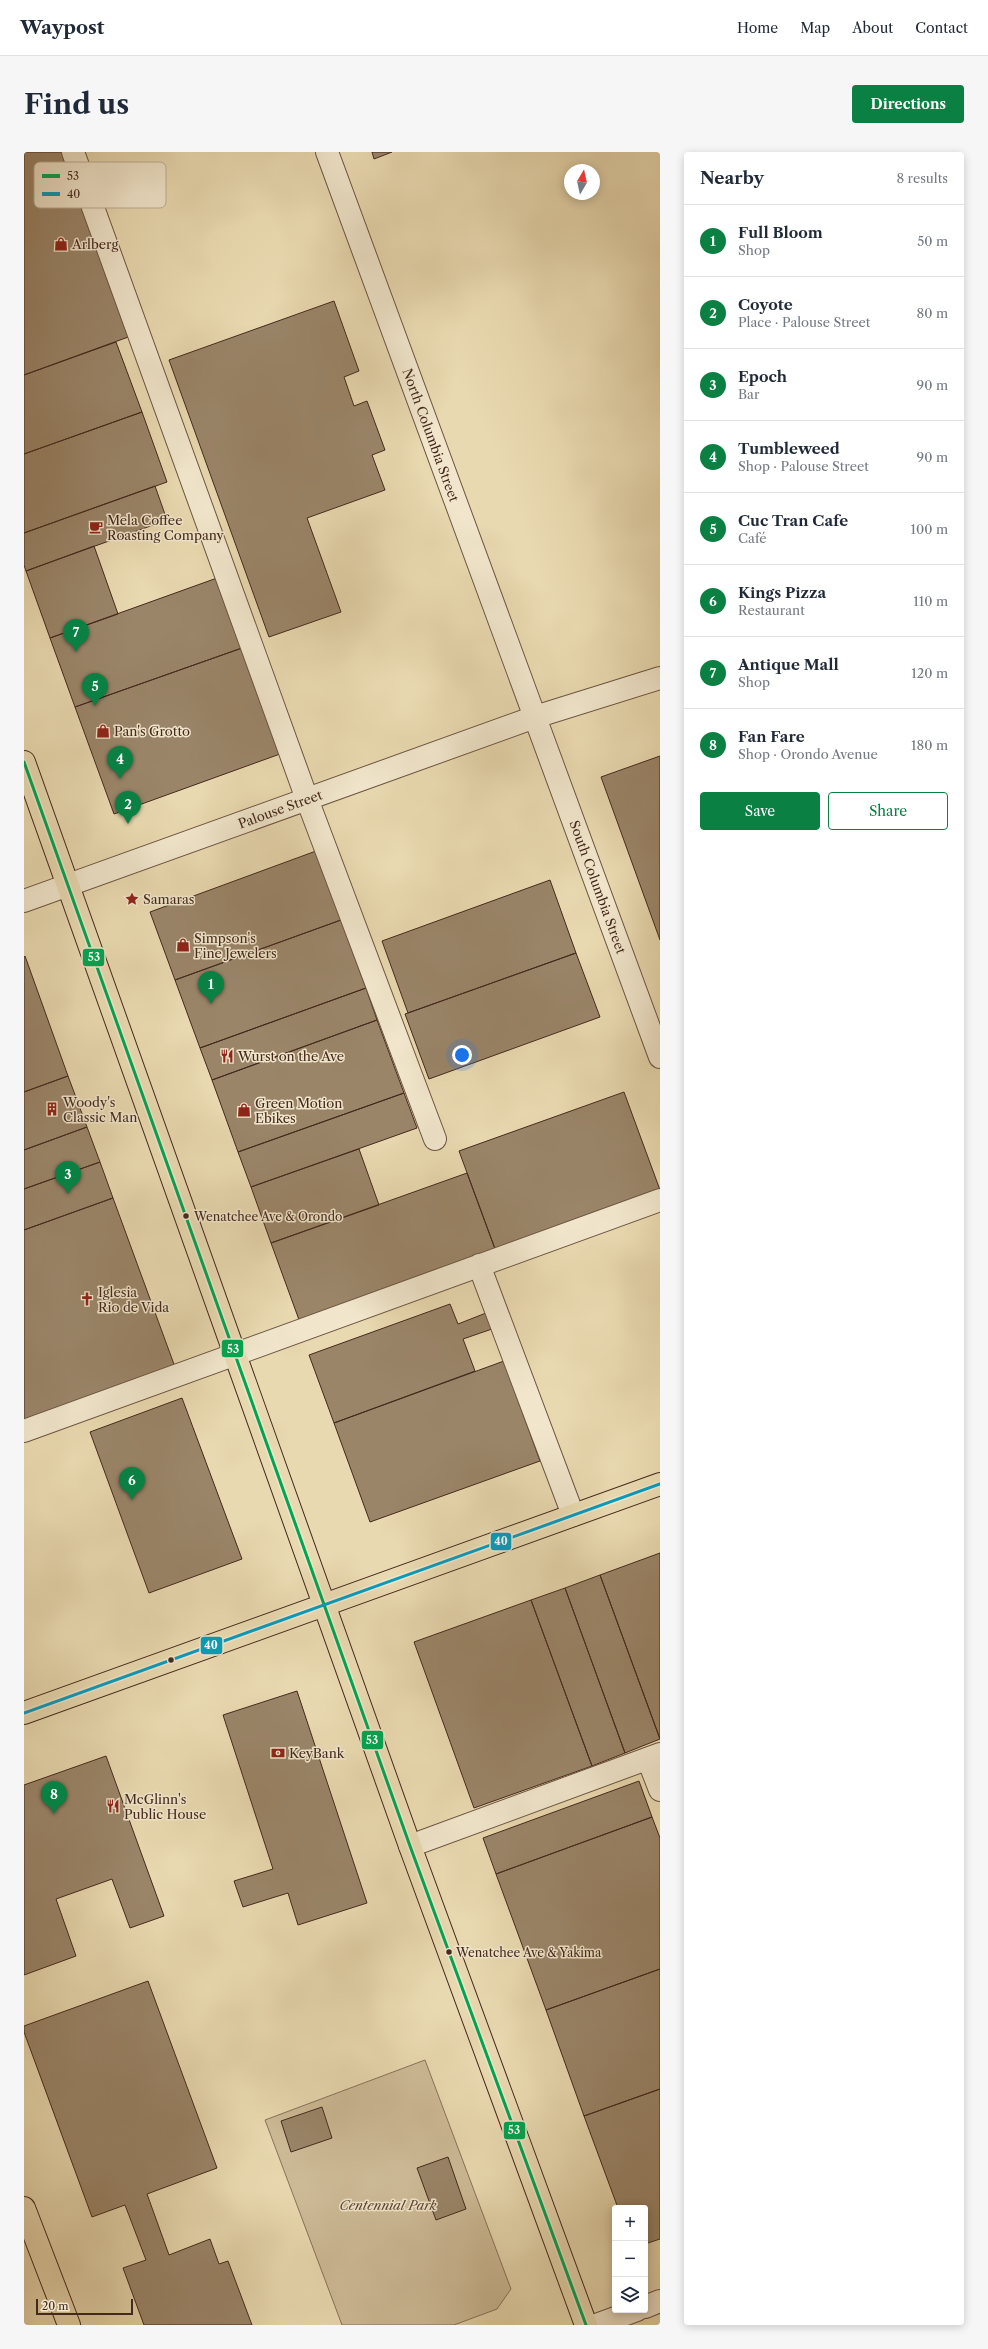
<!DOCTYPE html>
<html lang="en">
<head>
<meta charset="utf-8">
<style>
  body { margin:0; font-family:"Libre Caslon Text",serif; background:#f6f6f7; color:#1f2937 }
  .controls { position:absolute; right:12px; bottom:12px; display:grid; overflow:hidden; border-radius:4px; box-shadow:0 2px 10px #0003 }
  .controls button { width:36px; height:36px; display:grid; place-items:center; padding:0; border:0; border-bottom:1px solid #e0e1e3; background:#fff; color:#1f2937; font:20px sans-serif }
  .compass { position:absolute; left:540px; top:12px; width:36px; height:36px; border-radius:50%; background:#fff; box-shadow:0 2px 10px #0003; rotate:9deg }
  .scale { position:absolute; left:12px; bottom:10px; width:97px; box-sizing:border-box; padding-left:4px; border:2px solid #44291d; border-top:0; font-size:11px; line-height:14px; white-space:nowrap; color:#44291d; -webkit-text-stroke:3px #f1e6cc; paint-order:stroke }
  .you { position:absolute; left:438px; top:903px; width:14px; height:14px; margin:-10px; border:3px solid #fff; border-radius:50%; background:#1a73e8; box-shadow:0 0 0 6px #1a73e833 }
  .badge { display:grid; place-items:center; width:26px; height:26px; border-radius:50%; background:#0b8043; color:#fff; font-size:13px; font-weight:700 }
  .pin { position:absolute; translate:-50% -33px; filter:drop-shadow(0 1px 2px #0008) }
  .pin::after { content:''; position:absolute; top:21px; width:14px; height:12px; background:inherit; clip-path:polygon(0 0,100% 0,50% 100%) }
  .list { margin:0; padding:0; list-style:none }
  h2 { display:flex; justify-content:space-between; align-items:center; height:52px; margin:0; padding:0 16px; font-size:17px }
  h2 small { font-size:13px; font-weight:400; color:#747a83 }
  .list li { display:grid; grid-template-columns:26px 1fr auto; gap:12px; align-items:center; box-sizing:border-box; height:72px; padding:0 16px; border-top:1px solid #e0e1e3 }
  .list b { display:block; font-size:15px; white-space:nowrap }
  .list p { margin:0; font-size:13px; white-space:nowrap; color:#747a83 }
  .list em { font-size:13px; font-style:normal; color:#747a83 }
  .actions { display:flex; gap:8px; padding:12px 16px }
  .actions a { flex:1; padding:9px 0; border:1px solid #0b8043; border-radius:4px; text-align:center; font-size:14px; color:#0b8043 }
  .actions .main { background:#0b8043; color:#fff }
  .icon { flex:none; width:22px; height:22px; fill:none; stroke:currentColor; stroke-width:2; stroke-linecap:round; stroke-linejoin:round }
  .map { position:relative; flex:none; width:636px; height:2173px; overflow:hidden; border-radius:4px }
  header { display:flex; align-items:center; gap:24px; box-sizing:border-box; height:56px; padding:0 20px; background:#fff; border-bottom:1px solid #e0e1e3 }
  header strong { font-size:19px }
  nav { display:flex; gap:22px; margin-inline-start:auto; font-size:14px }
  .intro { display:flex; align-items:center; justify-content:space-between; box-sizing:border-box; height:96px; padding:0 24px }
  h1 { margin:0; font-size:28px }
  .button { padding:10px 18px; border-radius:4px; background:#0b8043; color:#fff; font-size:14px; font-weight:700 }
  main { display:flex; gap:24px; padding:0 24px }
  aside { flex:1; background:#fff; border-radius:4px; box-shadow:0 2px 10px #0003 }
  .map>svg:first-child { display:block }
  .green { fill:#cdbb97; stroke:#88725a }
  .building { fill:#9a8569; stroke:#44291d }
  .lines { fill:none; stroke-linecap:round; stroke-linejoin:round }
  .minor-casing { stroke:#6d5542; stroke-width:24 }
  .major-casing { stroke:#44291d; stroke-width:24 }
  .minor { stroke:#f1e6cc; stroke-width:22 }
  .major { stroke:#e9d9b0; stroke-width:22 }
  .bus-1-casing { stroke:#f1e6cc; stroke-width:6 }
  .bus-2-casing { stroke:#f1e6cc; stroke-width:6 }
  .bus-1 { stroke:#00a651; stroke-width:3 }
  .bus-2 { stroke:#079cbc; stroke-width:3 }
  .bus-dot { fill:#44291d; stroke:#f1e6cc; stroke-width:1.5 }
  .labels { text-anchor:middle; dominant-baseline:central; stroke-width:3; stroke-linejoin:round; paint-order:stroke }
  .bus-label { font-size:12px; fill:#44291d; stroke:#f1e6cc; text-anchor:start }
  .poi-label { font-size:13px; fill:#44291d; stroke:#f1e6cc; text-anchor:start }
  .street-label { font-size:13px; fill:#44291d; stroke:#f1e6cc }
  .park-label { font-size:13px; font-style:italic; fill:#5f4635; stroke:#f1e6cc }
  .key { fill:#f1e6cc; stroke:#bdad98; stroke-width:1 }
  .key-label { font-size:11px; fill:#44291d }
  .line-badge { stroke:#f1e6cc; stroke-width:1.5 }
  .badge-label { font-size:11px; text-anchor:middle; font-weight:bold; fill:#fff }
</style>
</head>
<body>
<header>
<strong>Waypost</strong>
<nav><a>Home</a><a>Map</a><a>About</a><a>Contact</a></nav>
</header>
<div class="intro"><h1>Find us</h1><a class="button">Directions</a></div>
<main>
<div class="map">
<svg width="636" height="2173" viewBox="0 0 636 2173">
  <rect width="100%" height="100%" fill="#e9d9b0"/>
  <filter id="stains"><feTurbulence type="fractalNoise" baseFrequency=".005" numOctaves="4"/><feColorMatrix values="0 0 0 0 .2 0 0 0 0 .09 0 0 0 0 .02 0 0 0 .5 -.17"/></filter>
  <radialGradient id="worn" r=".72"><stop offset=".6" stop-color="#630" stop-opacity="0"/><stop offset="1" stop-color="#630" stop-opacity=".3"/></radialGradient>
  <!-- green -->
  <path class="green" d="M401,1908L487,2137L473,2157L430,2173H318L241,1968Z"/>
  <!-- building -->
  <path class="building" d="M0,0H40L107,184L0,223Z
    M348,0H368L350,7Z
    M310,149L335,219L320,225L330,254L343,249L361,298L348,303L361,338L283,366L317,460L245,485L145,208Z
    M92,190L118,260L0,302V223Z
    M118,260L143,330L0,381V302Z
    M131,334L143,368L2,419L0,413V381Z
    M70,394L94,462L26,486L2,419Z
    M193,426L218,496L51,555L26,486Z
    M218,496L256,602L90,662L51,555Z
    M636,604V788L577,625Z
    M292,699L317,768L151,828L126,760Z
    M526,728L552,801L384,861L358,789Z
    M317,768L342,836L176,896L151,828Z
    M552,801L576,865L405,927L381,862Z
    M1,804L44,924L0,940V805Z
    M342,836L353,868L188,928L176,896Z
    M353,868L380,941L214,1000L188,928Z
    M44,924L63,975L0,998V940Z
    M600,940L636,1038L474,1105L435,999Z
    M380,941L393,976L227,1035L214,1000Z
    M63,975L76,1010L0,1037V998Z
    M335,997L355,1053L247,1091L227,1035Z
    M76,1010L89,1046L0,1078V1037Z
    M443,1021L474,1105L278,1176L247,1091Z
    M89,1046L151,1215L0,1270V1078Z
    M426,1152L434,1172L462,1161L468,1177L439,1187L451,1219L310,1271L285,1203Z
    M480,1209L516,1309L346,1370L310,1271Z
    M158,1246L218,1407L125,1441L66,1280Z
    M636,1401V1587L576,1423Z
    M576,1423L636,1587L601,1601L541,1436Z
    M541,1436L601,1601L568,1614L507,1448Z
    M507,1448L568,1614L450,1656L390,1490Z
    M273,1539L343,1751L274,1773L264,1741L219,1755L210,1729L249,1717L199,1563Z
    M82,1604L140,1764L106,1776L88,1727L32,1747L52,1804L0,1823V1633Z
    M615,1629L628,1665L472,1722L459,1686Z
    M628,1665L636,1686V1817L522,1858L472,1722Z
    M636,1817V1937L560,1964L522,1858Z
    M124,1829L193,2016L123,2042L145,2103L186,2087L195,2112L204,2109L228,2173H120L99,2116L122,2108L101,2053L68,2065L0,1880V1874Z
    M636,1937V2087L621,2092V2056H594L560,1964Z
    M298,1955L308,1986L267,2000L257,1969Z
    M424,2005L442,2057L412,2068L393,2016Z"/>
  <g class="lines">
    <!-- minor casing -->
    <g class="minor-casing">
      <path id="minor" d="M49,0L283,647L411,987
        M303,0L636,905
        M0,749L511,565L636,526
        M455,1113L549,1363
        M0,1279L636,1048
        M624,1607L636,1638
        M386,1694L636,1602
        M621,2155L636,2149
        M572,2173L613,2158"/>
    </g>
    <!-- major casing -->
    <g class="major-casing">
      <path id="major" d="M0,610L386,1694L562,2173
        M0,1561L636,1332
        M0,2056L45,2173"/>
    </g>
    <!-- minor -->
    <use href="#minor" class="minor"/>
    <!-- major -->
    <use href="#major" class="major"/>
    <!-- bus-1 casing -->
    <g class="bus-1-casing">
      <path id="bus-1" d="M0,610L386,1694L562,2173"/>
    </g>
    <!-- bus-2 casing -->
    <g class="bus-2-casing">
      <path id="bus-2" d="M0,1561L636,1332"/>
    </g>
    <!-- bus-1 -->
    <use href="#bus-1" class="bus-1"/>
    <!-- bus-2 -->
    <use href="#bus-2" class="bus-2"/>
  </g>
  <!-- icons -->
  <defs>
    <g id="shop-bare" transform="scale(1.08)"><path d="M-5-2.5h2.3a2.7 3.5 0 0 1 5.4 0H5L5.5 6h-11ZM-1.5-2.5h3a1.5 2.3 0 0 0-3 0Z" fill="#8f2418" stroke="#f1e6cc" stroke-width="2.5" paint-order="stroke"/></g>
    <g id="cafe-bare" transform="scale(1.08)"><path d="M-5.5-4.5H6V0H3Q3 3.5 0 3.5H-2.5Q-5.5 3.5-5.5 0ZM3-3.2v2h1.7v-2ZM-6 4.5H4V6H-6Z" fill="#8f2418" stroke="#f1e6cc" stroke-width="2.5" paint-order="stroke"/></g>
    <g id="sight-bare" transform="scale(1.08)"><path d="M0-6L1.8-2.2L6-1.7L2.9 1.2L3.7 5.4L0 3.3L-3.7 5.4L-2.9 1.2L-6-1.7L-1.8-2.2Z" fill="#8f2418" stroke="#f1e6cc" stroke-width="2.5" paint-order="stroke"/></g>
    <g id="restaurant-bare" transform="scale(1.08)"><path d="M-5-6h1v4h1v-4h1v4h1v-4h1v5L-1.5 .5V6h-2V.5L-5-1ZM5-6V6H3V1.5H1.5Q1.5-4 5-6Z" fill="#8f2418" stroke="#f1e6cc" stroke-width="2.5" paint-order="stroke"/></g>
    <g id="building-bare" transform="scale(1.08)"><path d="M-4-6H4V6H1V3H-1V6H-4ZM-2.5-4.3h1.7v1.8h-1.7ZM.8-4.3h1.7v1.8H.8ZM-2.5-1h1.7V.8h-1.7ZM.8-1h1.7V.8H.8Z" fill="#8f2418" stroke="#f1e6cc" stroke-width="2.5" paint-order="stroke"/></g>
    <g id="church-bare" transform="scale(1.08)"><path d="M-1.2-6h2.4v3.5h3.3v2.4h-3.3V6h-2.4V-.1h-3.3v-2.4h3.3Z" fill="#8f2418" stroke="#f1e6cc" stroke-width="2.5" paint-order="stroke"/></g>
    <g id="bank-bare" transform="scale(1.08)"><path d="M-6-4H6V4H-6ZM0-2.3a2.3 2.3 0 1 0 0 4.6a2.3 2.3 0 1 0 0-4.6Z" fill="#8f2418" stroke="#f1e6cc" stroke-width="2.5" paint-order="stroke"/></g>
  </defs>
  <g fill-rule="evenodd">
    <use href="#shop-bare" x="37" y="92"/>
    <use href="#cafe-bare" x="72" y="375"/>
    <use href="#shop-bare" x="79" y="579"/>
    <use href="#sight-bare" x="108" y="747"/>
    <use href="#shop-bare" x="159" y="793"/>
    <use href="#restaurant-bare" x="203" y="904"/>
    <use href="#building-bare" x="28" y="957"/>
    <use href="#shop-bare" x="220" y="958"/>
    <use href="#church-bare" x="63" y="1147"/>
    <use href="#bank-bare" x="254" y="1601"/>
    <use href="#restaurant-bare" x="89" y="1654"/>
  </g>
  <!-- markers -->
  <g class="bus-dot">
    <circle cx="162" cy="1064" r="3.5"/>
    <circle cx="147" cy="1508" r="3.5"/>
    <circle cx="425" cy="1800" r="3.5"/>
  </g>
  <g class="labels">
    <!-- bus labels -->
    <g class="bus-label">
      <text x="170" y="1064">Wenatchee Ave &amp; Orondo</text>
      <text x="432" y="1800">Wenatchee Ave &amp; Yakima</text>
    </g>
    <!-- poi labels -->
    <g class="poi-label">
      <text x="48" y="92">Arlberg</text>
      <text x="83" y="368">Mela Coffee<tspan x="83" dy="15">Roasting Company</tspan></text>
      <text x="90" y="579">Pan's Grotto</text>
      <text x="119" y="747">Samaras</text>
      <text x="170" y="786">Simpson's<tspan x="170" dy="15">Fine Jewelers</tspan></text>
      <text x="214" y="904">Wurst on the Ave</text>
      <text x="39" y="950">Woody's<tspan x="39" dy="15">Classic Man</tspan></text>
      <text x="231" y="951">Green Motion<tspan x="231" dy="15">Ebikes</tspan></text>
      <text x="74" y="1140">Iglesia<tspan x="74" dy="15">Rio de Vida</tspan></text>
      <text x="265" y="1601">KeyBank</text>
      <text x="100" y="1647">McGlinn's<tspan x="100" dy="15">Public House</tspan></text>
    </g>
    <!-- street labels -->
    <g class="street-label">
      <text transform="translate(407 283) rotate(70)">North Columbia Street</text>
      <text transform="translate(256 657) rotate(-20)">Palouse Street</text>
      <text transform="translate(574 735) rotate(70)">South Columbia Street</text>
    </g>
    <!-- park labels -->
    <g class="park-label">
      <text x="364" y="2053">Centennial Park</text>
    </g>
  </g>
  <!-- legend -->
  <rect x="10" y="10" width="132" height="46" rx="6" class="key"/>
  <rect x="18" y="22" width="18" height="4" fill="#00a651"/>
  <rect x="18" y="40" width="18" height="4" fill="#079cbc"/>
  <g class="key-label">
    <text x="43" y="28">53</text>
    <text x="43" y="46">40</text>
  </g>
  <g class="line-badge">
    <rect x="58" y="796" width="23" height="19" rx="4" fill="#00a651"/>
    <rect x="197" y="1187" width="23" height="19" rx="4" fill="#00a651"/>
    <rect x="466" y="1380" width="22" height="19" rx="4" fill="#079cbc"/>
    <rect x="176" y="1484" width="23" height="19" rx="4" fill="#079cbc"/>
    <rect x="337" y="1578" width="23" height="20" rx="4" fill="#00a651"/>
    <rect x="479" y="1969" width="23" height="19" rx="4" fill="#00a651"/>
  </g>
  <g class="badge-label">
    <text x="70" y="809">53</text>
    <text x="209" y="1201">53</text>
    <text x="477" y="1393">40</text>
    <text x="187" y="1497">40</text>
    <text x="348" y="1592">53</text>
    <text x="490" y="1982">53</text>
  </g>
  <rect width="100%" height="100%" filter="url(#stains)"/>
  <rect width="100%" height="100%" fill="url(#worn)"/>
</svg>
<div class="controls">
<button>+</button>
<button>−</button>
<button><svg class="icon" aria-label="layers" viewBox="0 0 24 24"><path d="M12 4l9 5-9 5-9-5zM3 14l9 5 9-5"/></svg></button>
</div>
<svg class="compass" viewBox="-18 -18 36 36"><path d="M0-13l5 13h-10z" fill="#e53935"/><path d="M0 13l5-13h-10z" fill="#747a83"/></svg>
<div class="scale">20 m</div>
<div class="you"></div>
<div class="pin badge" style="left:187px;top:852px">1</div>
<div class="pin badge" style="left:104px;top:672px">2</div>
<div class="pin badge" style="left:44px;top:1042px">3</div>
<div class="pin badge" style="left:96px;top:627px">4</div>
<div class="pin badge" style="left:71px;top:554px">5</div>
<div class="pin badge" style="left:108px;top:1348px">6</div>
<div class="pin badge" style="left:52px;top:500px">7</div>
<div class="pin badge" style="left:30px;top:1662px">8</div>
</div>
<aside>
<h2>Nearby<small>8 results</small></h2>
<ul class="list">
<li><span class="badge">1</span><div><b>Full Bloom</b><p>Shop</p></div><em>50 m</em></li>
<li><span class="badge">2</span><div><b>Coyote</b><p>Place · Palouse Street</p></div><em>80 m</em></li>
<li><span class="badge">3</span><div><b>Epoch</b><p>Bar</p></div><em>90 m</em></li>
<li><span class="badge">4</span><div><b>Tumbleweed</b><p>Shop · Palouse Street</p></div><em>90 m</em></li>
<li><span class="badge">5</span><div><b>Cuc Tran Cafe</b><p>Café</p></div><em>100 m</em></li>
<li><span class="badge">6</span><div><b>Kings Pizza</b><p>Restaurant</p></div><em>110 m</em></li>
<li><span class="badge">7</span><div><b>Antique Mall</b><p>Shop</p></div><em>120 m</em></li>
<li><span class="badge">8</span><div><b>Fan Fare</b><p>Shop · Orondo Avenue</p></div><em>180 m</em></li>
</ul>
<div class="actions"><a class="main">Save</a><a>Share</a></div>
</aside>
</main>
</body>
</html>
